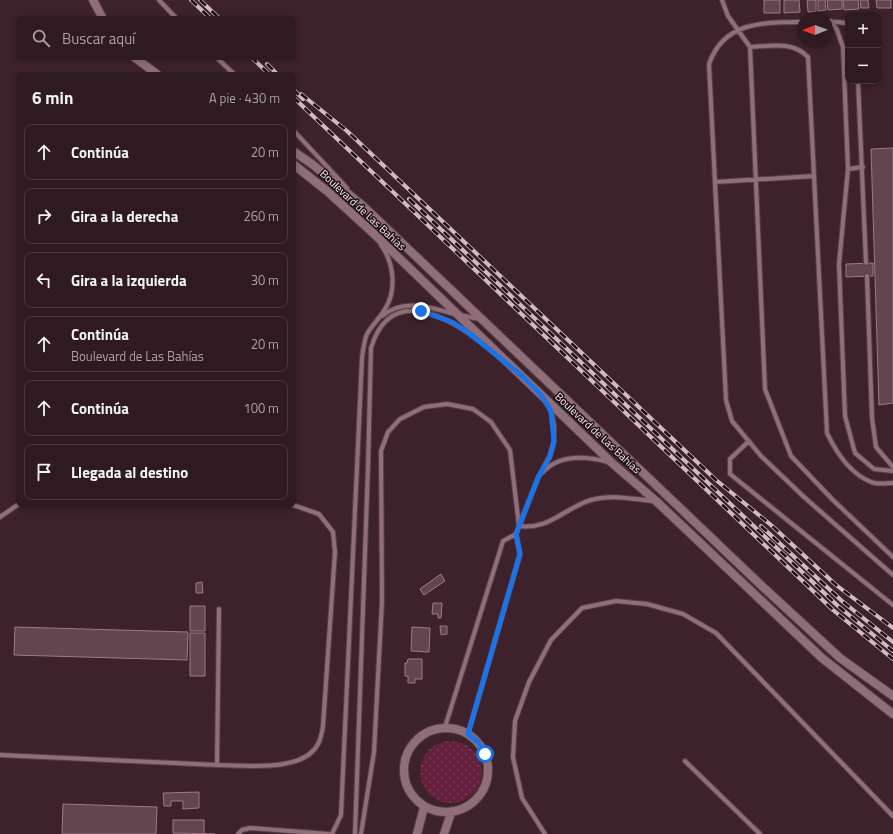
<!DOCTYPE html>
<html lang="es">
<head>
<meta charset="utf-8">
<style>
  body { margin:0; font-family:"Titillium Web",sans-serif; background:#3a272d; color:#f1f3f6 }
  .controls { position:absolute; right:12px; top:12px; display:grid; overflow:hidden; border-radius:8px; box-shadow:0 2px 6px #0003 }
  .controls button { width:36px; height:36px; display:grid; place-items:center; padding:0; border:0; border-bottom:1px solid #49383e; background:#2e1a20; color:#f1f3f6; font:20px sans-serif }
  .compass { position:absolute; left:797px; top:12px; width:36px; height:36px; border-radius:50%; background:#2e1a20; box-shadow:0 2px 6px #0003; rotate:269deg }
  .stop { position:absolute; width:12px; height:12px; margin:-9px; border:3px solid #1a73e8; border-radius:50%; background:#fff }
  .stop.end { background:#1a73e8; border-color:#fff; box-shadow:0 1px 4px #0008 }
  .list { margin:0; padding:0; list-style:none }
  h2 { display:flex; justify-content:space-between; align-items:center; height:52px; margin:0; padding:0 16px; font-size:17px }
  h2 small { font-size:13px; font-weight:400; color:#a7a1a5 }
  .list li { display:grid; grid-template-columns:26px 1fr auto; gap:12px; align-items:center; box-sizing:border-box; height:56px; margin:0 8px 8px; padding:0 8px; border:1px solid #49383e; border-radius:8px }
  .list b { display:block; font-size:15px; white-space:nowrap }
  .list p { margin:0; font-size:13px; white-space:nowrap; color:#a7a1a5 }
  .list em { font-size:13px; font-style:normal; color:#a7a1a5 }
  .icon { flex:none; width:22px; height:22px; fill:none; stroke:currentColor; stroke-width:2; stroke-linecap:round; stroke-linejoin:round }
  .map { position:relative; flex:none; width:893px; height:834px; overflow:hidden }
  .search { position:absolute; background:#2e1a20; box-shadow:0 2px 6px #0003; left:16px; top:16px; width:280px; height:44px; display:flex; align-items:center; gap:10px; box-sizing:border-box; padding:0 14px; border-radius:8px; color:#a7a1a5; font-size:15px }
  .panel { position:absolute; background:#2e1a20; box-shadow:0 2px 6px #0003; left:16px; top:72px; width:280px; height:436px; border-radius:8px }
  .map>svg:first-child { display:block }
  .grass { fill:url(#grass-dots) }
  .building { fill:#63454f; stroke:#9c7b85 }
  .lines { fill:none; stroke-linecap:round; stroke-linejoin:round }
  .service-casing { stroke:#574048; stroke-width:6 }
  .minor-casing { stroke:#574048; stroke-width:10 }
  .service { stroke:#8f6e78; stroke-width:4 }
  .minor { stroke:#8f6e78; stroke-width:8 }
  .rail-casing { stroke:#cfbbc1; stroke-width:4 }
  .rail { stroke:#1c1014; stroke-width:2.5; stroke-dasharray:8; stroke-linecap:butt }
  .route { stroke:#1a73e8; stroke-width:5 }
  .labels { text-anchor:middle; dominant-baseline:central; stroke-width:3; stroke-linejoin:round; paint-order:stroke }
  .street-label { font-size:11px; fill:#fae8ed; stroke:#1c1014 }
</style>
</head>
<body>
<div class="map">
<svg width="893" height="834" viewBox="0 0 893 834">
  <defs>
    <pattern id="grass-dots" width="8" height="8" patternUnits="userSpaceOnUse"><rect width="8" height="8" fill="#64203c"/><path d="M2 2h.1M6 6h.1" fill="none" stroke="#7b4058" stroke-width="1.8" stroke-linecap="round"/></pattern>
  </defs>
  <rect width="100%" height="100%" fill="#3d222b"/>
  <!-- grass -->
  <path class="grass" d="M420 772a31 31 0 1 1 62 0a31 31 0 1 1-62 0Z"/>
  <!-- building -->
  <path class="building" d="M764,0H780V13H764Z
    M784,0H799L800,12L784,13Z
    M807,0H816V12H808Z
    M818,0H825L826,10L818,11Z
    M827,0H842V9L828,10Z
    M843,0H858L859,9L844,10Z
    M860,0H868L869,8H861Z
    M876,0H891V8H877Z
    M893,148V403L879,405L871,149Z
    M873,263V276L846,277V264Z
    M441,574L445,581L424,595L420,589Z
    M202,582L203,593H196V583Z
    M433,603H442L441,618H438V614H432Z
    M190,606H205V631H190Z
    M440,626H447V634L441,635Z
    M15,627L188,632L187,660L14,655Z
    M412,627L430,628L429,652L411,651Z
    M190,633H205V676H190Z
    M408,659H422V679H415V683H408V676H405V663H407Z
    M199,792V808L183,809V801H171V806H164L163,793Z
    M63,804L157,807L156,834H62Z
    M173,820H204V834H215L173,833Z"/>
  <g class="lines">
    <!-- service casing -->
    <g class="service-casing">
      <path id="service" d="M159,0L177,19
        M722,0L728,16L750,47L765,389L791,456L833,500L893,557
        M827,21L846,23L848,26
        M831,21L837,30L843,47L848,169L839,264L845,416L855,453L874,469L893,471
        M803,22C764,22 724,21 709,64L726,400L732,421L761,456L804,497L893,575
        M750,47C770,46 793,41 808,57L827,433C836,452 851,474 871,482C877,485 887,483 893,483
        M216,57L235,75
        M858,81L866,263
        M293,130L347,188
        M848,169L863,167
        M715,182L814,176
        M867,276L872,418L876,447L893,467
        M460,315L479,319
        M382,316C403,298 430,307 454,314
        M749,441L730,459V474L893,605
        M542,473C559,454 586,456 608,462
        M0,517L19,504
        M219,609L217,765C245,765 303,773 318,744C321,739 322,732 323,726L335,552L333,532L319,514L293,505
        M445,727L503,541L516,534
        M468,734L520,554L516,534L538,478L550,456L554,441V426L551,411L546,403
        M0,755L217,765
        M685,761L760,834
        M238,834L242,830L250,828L329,834
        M332,834L341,815L362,358C363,350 364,341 367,334C372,325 380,318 385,309C397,290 394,263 381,245
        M355,834L368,468L371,348C391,282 451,318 487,347
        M361,834L374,752L382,601L381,451L388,432L400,419L424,407L447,404L473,409L491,422L510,450L519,526C550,530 564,508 591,500C610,494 633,499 653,501
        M545,834L522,798L513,757L515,721L529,682L551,640L582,608L616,601L647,604L683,614L716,633L893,816"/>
    </g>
    <!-- minor casing -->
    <g class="minor-casing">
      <path id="minor" d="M93,0L103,19
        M134,57L158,75
        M293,151L312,164L362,205L763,587L840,658L893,696
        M293,164L327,191L372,232L612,463L656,501L822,658L893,714
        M404 770a42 42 0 1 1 84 0a42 42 0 1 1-84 0Z
        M417,834L424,807
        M444,834L451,813"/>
    </g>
    <!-- service -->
    <use href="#service" class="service"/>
    <!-- minor -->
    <use href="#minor" class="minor"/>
    <!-- rail casing -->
    <g class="rail-casing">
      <path id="rail" d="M191,0L211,19
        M200,0L220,19
        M251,57L270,75
        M267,64L278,75
        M293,89L303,99
        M301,94L347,131L716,480L771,525L836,585L893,628
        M293,97L833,610L893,659
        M409,199L838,606L893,651
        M761,526L842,601L893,642"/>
    </g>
    <!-- rail -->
    <use href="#rail" class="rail"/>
  </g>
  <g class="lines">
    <!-- route -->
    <path class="route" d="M421,311L452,322L469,333L522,376L542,396L551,411L554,441L550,456L538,478L516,534L520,554L468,734L478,742L485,754"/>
  </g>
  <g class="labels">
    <!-- street labels -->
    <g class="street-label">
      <text transform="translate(363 210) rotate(43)">Boulevard de Las Bahías</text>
      <text transform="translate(598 433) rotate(43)">Boulevard de Las Bahías</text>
    </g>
  </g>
</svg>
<div class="controls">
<button>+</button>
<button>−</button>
</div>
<svg class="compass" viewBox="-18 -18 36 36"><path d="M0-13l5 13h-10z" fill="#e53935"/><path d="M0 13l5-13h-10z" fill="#a7a1a5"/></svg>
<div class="stop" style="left:485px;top:754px"></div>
<div class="stop end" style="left:421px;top:311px"></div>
<div class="search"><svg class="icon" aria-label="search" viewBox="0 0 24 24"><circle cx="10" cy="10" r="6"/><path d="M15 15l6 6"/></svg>Buscar aquí</div>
<section class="panel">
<h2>6 min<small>A pie · 430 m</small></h2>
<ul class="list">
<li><svg class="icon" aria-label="ahead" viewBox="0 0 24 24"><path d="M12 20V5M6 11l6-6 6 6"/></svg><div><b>Continúa</b></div><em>20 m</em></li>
<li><svg class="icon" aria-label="right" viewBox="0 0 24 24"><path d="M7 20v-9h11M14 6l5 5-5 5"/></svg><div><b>Gira a la derecha</b></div><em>260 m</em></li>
<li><svg class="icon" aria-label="left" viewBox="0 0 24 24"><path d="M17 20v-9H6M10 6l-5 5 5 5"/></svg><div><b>Gira a la izquierda</b></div><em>30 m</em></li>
<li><svg class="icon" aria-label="ahead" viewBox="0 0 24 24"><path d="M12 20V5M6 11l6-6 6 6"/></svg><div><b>Continúa</b><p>Boulevard de Las Bahías</p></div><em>20 m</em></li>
<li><svg class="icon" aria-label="ahead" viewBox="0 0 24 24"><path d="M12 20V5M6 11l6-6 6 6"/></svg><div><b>Continúa</b></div><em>100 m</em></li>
<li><svg class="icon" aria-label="arrive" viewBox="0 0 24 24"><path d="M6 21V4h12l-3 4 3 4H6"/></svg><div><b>Llegada al destino</b></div></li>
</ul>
</section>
</div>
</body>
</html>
